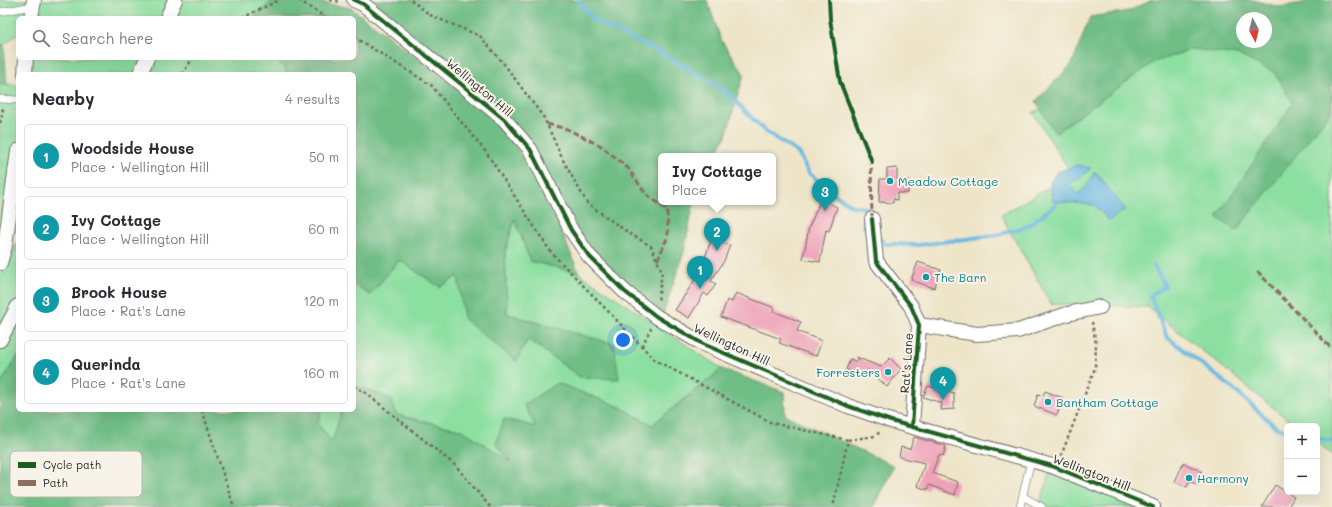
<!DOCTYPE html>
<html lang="en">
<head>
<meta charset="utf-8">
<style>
  body { margin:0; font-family:Mali,sans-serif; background:#f7f7f7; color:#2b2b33 }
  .controls { position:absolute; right:12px; bottom:12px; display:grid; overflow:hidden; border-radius:6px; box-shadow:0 4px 16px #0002 }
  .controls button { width:36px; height:36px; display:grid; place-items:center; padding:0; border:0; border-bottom:1px solid #e1e1e2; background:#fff; color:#2b2b33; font:20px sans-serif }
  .compass { position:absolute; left:1236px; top:12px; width:36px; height:36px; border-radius:50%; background:#fff; box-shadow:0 4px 16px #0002; rotate:173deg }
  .you { position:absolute; left:623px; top:340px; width:14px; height:14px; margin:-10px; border:3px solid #fff; border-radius:50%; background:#1a73e8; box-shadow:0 0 0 6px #1a73e833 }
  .badge { display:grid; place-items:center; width:26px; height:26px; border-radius:50%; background:#111827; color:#fff; font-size:13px; font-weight:700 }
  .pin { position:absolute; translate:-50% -33px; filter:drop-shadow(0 1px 2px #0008) }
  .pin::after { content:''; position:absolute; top:21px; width:14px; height:12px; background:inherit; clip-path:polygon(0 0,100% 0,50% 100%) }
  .popup { position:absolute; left:658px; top:153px; width:118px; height:52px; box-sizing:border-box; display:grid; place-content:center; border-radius:6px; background:#fff; filter:drop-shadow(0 1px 3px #0005); font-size:13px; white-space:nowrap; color:#7c7c81 }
  .popup b { font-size:15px; color:#2b2b33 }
  .popup::after { content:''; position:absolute; left:50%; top:100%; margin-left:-8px; border:8px solid transparent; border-top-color:#fff }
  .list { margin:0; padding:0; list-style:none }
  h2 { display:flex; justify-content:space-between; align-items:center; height:52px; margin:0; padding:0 16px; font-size:17px }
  h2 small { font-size:13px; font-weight:400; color:#7c7c81 }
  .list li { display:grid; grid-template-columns:26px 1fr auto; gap:12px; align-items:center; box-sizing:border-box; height:64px; margin:0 8px 8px; padding:0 8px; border:1px solid #e1e1e2; border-radius:6px }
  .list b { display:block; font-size:15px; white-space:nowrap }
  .list p { margin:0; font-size:13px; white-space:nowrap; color:#7c7c81 }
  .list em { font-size:13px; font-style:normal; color:#7c7c81 }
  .icon { flex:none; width:22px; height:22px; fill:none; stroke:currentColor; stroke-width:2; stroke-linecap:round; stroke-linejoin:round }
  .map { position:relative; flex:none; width:1332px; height:507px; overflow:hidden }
  .search { position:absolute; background:#fff; box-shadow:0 4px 16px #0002; left:16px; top:16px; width:340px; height:44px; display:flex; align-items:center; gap:10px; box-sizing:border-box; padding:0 14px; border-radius:6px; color:#7c7c81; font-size:15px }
  .panel { position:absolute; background:#fff; box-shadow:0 4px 16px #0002; left:16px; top:72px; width:340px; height:340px; border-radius:6px }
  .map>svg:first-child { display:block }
  .green { fill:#8bdfa0; stroke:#5b8566 }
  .forest { fill:#70be86; stroke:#4e7458; fill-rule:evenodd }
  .water { fill:#66b8e1; stroke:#487286 }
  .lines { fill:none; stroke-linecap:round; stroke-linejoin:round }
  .stream { stroke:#66b8e1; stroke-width:4 }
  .building { fill:#efa1b9 }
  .lane-casing { stroke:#6f6c62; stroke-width:8 }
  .street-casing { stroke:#6f6c62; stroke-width:16 }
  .path { stroke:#6f6c62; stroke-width:2.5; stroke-dasharray:3 3; stroke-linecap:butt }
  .lane { stroke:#fff; stroke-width:7 }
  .street { stroke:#fff; stroke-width:14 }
  .quiet { stroke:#8d6e63; stroke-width:3; stroke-dasharray:6 3; stroke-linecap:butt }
  .cycleway-casing { stroke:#f7f3e8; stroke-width:6 }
  .cycleway { stroke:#1b5e20; stroke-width:4 }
  .culture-dot { fill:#0f9aa8; stroke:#f7f3e8; stroke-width:1.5 }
  .labels { text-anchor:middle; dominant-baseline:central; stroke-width:4; stroke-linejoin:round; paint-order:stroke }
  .street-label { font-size:12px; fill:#2b2b2b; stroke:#f7f3e8 }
  .culture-label { font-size:12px; fill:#0d838f; stroke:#f7f3e8; text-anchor:start }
  .key { fill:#f7f3e8; stroke:#bab7af; stroke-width:1 }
  .key-label { font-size:11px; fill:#2b2b2b }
</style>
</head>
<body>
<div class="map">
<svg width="1332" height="507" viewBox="0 0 1332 507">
  <rect width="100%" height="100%" fill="#f7f3e8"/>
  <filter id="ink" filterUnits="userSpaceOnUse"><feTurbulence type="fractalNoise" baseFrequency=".025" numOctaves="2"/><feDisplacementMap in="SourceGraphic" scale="8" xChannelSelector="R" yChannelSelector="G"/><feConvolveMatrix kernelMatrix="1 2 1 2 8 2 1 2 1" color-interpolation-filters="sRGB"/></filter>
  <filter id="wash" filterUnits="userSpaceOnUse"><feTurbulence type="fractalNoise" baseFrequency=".012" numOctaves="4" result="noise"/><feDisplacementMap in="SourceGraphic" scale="16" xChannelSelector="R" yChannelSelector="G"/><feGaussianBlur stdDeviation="0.9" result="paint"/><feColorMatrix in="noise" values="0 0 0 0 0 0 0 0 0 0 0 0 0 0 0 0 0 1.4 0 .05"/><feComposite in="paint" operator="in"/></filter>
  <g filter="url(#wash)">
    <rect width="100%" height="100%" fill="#eee5c9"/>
    <!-- green -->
    <path class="green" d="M0,0H273L254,18H18V33L4,45L0,44Z
      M1238,3L1242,18V42H1266L1332,95V455L1317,443V426H1296L1148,307L1051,304L1001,215L1072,174L1033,113Z
      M22,58H272L286,68V74H22Z
      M0,84L18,85V228L0,242Z
      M515,218L530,261L579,273L722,369L652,425L620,407L557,383L536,427L504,419L513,463L462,430L396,415L358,387L354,392V284L370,295L399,260L440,286L458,276L516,360L528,339L580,377L614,344L507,314L505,252Z
      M18,242V356L0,385V276Z
      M321,410H342L332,443L318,424Z
      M1052,466L1162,507H1039Z"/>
    <!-- forest -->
    <path class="forest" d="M273,0H309L351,8L478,105L513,143L530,169L558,224L579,273L530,261L515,219L505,252L507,314L614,344L619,379L580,377L528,339L516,361L464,319L458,276L440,287L399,260L370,295L354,284V74H286V68L272,58H354V18H254Z
      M361,0H707L721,40L744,74L726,136L714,156H661V202H694L684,252L663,314L618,279L590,252L524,135Z
      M1152,0H1253L1279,7L1308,2V0H1332V110L1236,231L1217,217L1293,103L1274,72L1238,55L1193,49L1154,62L1055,133L1036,101L1072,64L1090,17L1129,11ZM1242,18H1266V42H1242Z
      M0,44L4,45L7,84H0Z
      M18,356V410H321L318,424L332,442L342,410H354V392L357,387L390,398L397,415L462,430L512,462L496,444L504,419L536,427L524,405L557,383L620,407L652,425L722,369L784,392L785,415L894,466L873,507H0V385Z"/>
    <!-- water -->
    <path class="water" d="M1077,165L1091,168L1080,178L1069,184L1078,194L1087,186L1095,171L1125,209L1109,221L1094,205L1053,201L1050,183L1057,172Z"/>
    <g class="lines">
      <!-- stream -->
      <path class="stream" d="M578,0L593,20L653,49L724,90L764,130L798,153L809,173L828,190L852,206L866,208L864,226L869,230
        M877,237L886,244L918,245L997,235L1028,226L1056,204
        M1154,266L1165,286L1150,296L1167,337L1231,387L1277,428L1287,431
        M1317,438L1332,441"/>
    </g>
    <g id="blocks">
      <!-- building -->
      <path class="building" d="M897,168V180L909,181L908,193H897V200L893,199V203L879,202L880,179H887V169Z
        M821,199L837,207L829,231L826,230L820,262L803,259L809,227Z
        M715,229L727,233L723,243L730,245L724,261L711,281L716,284L708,296L704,293L689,318L675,310L700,272Z
        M918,262L941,270L934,288L911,280Z
        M736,293L775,308L773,311L801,322L797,331L822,341L816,356L779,343L781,339L721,317L727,300L732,302Z
        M856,357L881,367L890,358L901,369L887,387L869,370L867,375L846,370L850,359L858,362L859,360Z
        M928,386L954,393V409L941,410L942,403L923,397Z
        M1045,391L1063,398L1057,415L1034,406L1038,394L1043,396Z
        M914,437L946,446L943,456L939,455L932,473L958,482L955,495L929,485L927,490L917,486L925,463L899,457L901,447L910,449Z
        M1183,463L1201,471L1200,474L1202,475L1198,485L1189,481L1187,487L1175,482Z
        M1275,485L1294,497L1288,507H1262Z"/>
    </g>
  </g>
  <g filter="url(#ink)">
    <use href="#blocks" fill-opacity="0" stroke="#6f6c62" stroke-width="1"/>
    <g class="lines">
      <!-- lane casing -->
      <g class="lane-casing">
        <path id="lane" d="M0,12L33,6
          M0,99L18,100
          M1024,497L1042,507
          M1020,507L1031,460"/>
      </g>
      <!-- street casing -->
      <g class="street-casing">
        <path id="street" d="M354,0L363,4L504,119L530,149L571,230L589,256L624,291L657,317L703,344L848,406L891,421L1052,466L1153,507
          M31,18L34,0
          M167,18L175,0
          M25,74L26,58
          M140,74L147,58
          M872,219L876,261L911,306L919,325L912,426
          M0,263L5,246L18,151
          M919,325L977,334L1018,331L1067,314L1100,307
          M0,340L18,306"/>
      </g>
      <!-- path -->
      <path class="path" d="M299,0L326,18
        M330,0L342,2
        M411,0L430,15L480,36L504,64L544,118L563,160L587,203L627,232L651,246L662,272L658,302
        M242,18L279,0
        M354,37L431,85L486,152L550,251L655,360L772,423L848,440L833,507
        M182,74L193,58
        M0,123L3,111L2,108
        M642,346L651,328
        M354,386L366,393L456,466L490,507
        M202,410L234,507
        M848,440L875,436L881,431
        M1061,456L1095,368L1096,344L1092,322"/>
      <!-- lane -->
      <use href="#lane" class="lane"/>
      <!-- street -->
      <use href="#street" class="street"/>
      <!-- quiet -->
      <path class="quiet" d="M547,124L567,129L601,146L628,168L645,193L667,210L668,236L657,261
        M871,159L872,219
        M1257,271L1332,349"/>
      <!-- cycleway casing -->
      <g class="cycleway-casing">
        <path id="cycleway" d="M354,0L363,4L504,119L530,149L571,230L589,256L624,291L657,317L703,344L848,406L891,421L1052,466L1153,507
          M829,0L830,19L840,82L872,162
          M872,219L876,261L911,306L919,325L912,426"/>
      </g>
      <!-- cycleway -->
      <use href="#cycleway" class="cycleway"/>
    </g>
  </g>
  <!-- markers -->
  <g class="culture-dot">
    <circle cx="890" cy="181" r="4"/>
    <circle cx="926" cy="277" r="4"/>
    <circle cx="888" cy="372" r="4"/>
    <circle cx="1048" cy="402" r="4"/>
    <circle cx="1189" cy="478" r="4"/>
  </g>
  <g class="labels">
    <!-- street labels -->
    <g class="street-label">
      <text transform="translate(480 87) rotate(40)">Wellington Hill</text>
      <text transform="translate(732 344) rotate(25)">Wellington Hill</text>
      <text transform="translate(906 363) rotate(-86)">Rat's Lane</text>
      <text transform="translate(1092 472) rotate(21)">Wellington Hill</text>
    </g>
    <!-- culture labels -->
    <g class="culture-label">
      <text x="898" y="181">Meadow Cottage</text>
      <text x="934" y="277">The Barn</text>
      <text x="880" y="372" text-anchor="end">Forresters</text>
      <text x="1056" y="402">Bantham Cottage</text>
      <text x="1197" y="478">Harmony</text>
    </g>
  </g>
  <!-- legend -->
  <rect x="10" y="451" width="132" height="46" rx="6" class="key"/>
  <rect x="18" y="462" width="18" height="6" fill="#1b5e20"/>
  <rect x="18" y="480" width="18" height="6" fill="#8d6e63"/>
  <g class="key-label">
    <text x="43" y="469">Cycle path</text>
    <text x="43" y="487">Path</text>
  </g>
</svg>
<div class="controls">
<button>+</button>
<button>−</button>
</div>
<svg class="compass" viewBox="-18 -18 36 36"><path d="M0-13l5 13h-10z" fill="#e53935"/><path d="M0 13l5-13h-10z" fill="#7c7c81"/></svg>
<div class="you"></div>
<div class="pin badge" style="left:700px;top:289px;background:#0f9aa8">1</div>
<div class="pin badge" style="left:717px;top:251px;background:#0f9aa8">2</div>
<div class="popup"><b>Ivy Cottage</b>Place</div>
<div class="pin badge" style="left:825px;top:211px;background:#0f9aa8">3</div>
<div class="pin badge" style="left:943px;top:400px;background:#0f9aa8">4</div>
<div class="search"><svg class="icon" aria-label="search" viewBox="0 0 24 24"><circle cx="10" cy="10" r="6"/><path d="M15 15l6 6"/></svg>Search here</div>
<section class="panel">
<h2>Nearby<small>4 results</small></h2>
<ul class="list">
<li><span class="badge" style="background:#0f9aa8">1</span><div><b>Woodside House</b><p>Place · Wellington Hill</p></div><em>50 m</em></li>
<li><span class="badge" style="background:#0f9aa8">2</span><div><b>Ivy Cottage</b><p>Place · Wellington Hill</p></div><em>60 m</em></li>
<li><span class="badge" style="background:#0f9aa8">3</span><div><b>Brook House</b><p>Place · Rat's Lane</p></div><em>120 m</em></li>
<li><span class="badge" style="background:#0f9aa8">4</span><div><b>Querinda</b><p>Place · Rat's Lane</p></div><em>160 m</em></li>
</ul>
</section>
</div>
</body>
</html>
